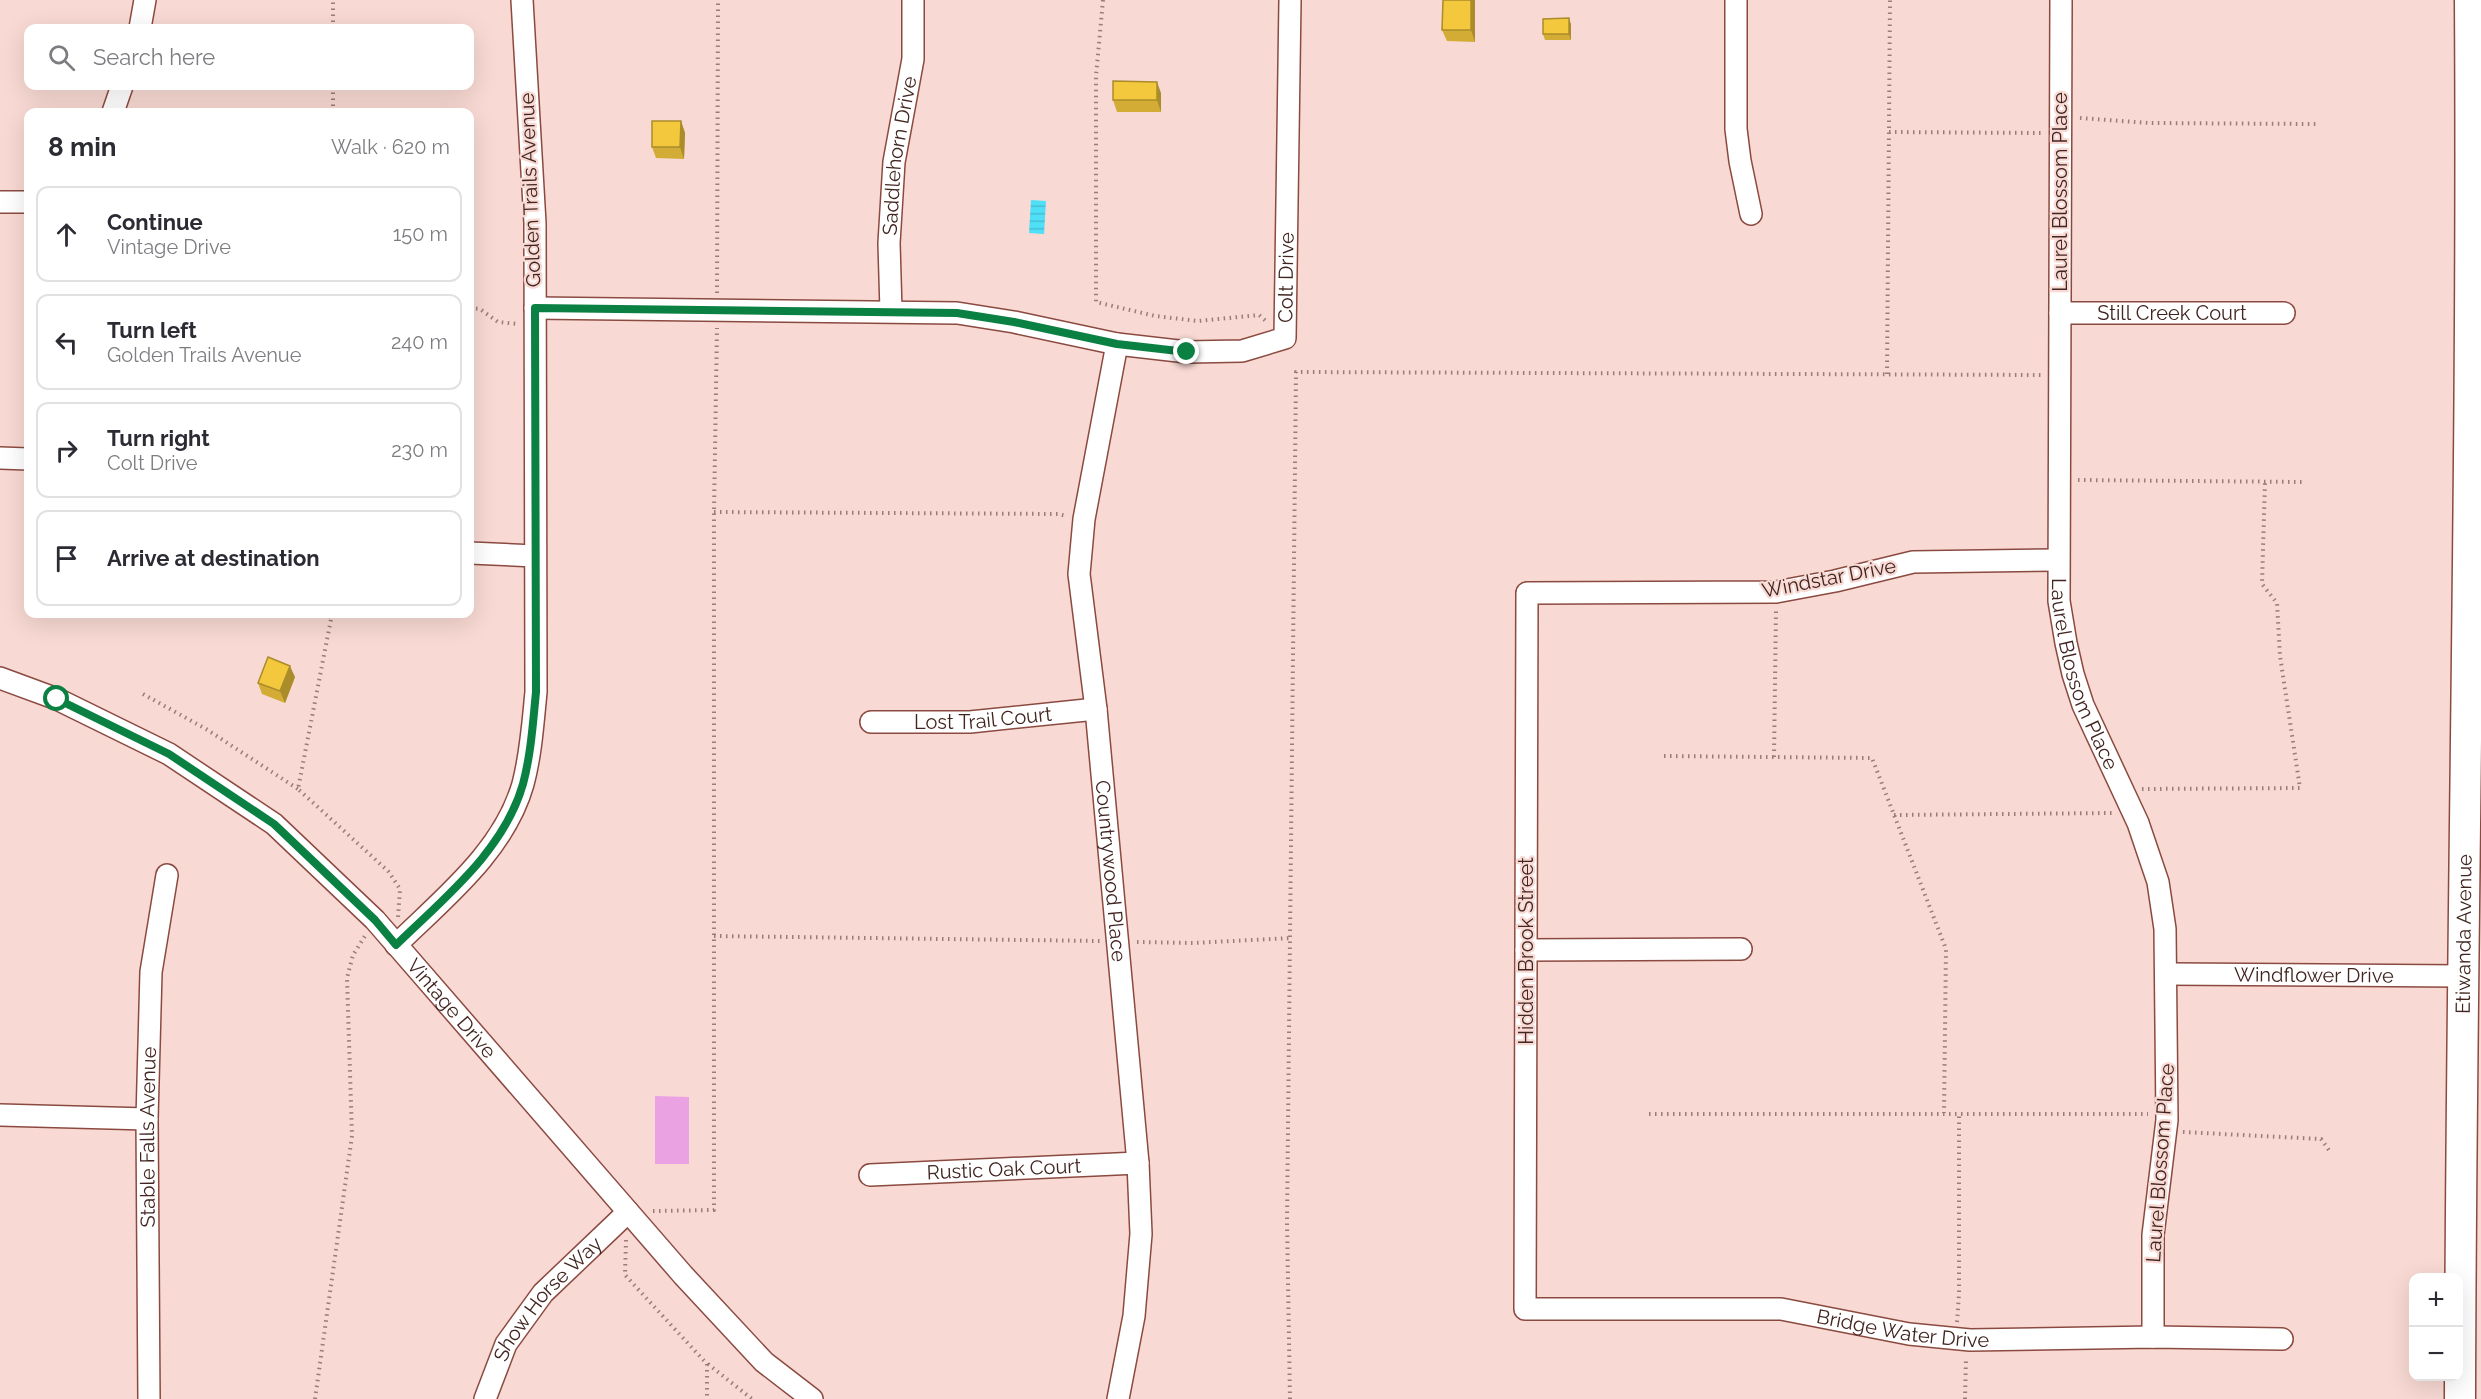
<!DOCTYPE html>
<html lang="en">
<head>
<meta charset="utf-8">
<style>
  body { margin:0; font-family:Raleway,sans-serif; background:#f7f7f7; color:#2b2b33 }
  .controls { position:absolute; right:18px; bottom:18px; display:grid; overflow:hidden; border-radius:12px; box-shadow:0 6px 24px #0002 }
  .controls button { width:54px; height:54px; display:grid; place-items:center; padding:0; border:0; border-bottom:2px solid #e1e1e2; background:#fff; color:#2b2b33; font:30px sans-serif }
  .stop { position:absolute; width:18px; height:18px; margin:-14px; border:4px solid #0b8043; border-radius:50%; background:#fff }
  .stop.end { background:#0b8043; border-color:#fff; box-shadow:0 2px 6px #0008 }
  .list { margin:0; padding:0; list-style:none }
  h2 { display:flex; justify-content:space-between; align-items:center; height:78px; margin:0; padding:0 24px; font-size:26px }
  h2 small { font-size:20px; font-weight:400; color:#7c7c81 }
  .list li { display:grid; grid-template-columns:39px 1fr auto; gap:18px; align-items:center; box-sizing:border-box; height:96px; margin:0 12px 12px; padding:0 12px; border:2px solid #e1e1e2; border-radius:12px }
  .list b { display:block; font-size:22px; white-space:nowrap }
  .list p { margin:0; font-size:20px; white-space:nowrap; color:#7c7c81 }
  .list em { font-size:20px; font-style:normal; color:#7c7c81 }
  .icon { flex:none; width:33px; height:33px; fill:none; stroke:currentColor; stroke-width:2; stroke-linecap:round; stroke-linejoin:round }
  .map { position:relative; flex:none; width:2481px; height:1399px; overflow:hidden }
  .search { position:absolute; background:#fff; box-shadow:0 6px 24px #0002; left:24px; top:24px; width:450px; height:66px; display:flex; align-items:center; gap:15px; box-sizing:border-box; padding:0 21px; border-radius:12px; color:#7c7c81; font-size:22px }
  .panel { position:absolute; background:#fff; box-shadow:0 6px 24px #0002; left:24px; top:108px; width:450px; height:510px; border-radius:12px }
  .map>svg:first-child { display:block }
  .pitch { fill:#eba2e3 }
  .water { fill:url(#water-rules) }
  .lines { fill:none; stroke-linecap:round; stroke-linejoin:round }
  .street-casing { stroke:#8b4a40; stroke-width:24 }
  .secondary-casing { stroke:#8b4a40; stroke-width:33 }
  .path { stroke:#9a7d77; stroke-width:4; stroke-dasharray:1.5 4.5; stroke-linecap:butt }
  .street { stroke:#fff; stroke-width:21 }
  .secondary { stroke:#fff; stroke-width:30 }
  .wall { fill:#d2ac34 }
  .shaded-wall { fill:#ab8c2b }
  .building { fill:#f4c83d; stroke:#ab8c2b; stroke-width:1.5 }
  .route { stroke:#0b8043; stroke-width:8 }
  .labels { text-anchor:middle; dominant-baseline:central; stroke-width:4.5; stroke-linejoin:round; paint-order:stroke }
  .street-label { font-size:20px; fill:#412520; stroke:#f8d9d3 }
</style>
</head>
<body>
<div class="map">
<svg width="2481" height="1399" viewBox="0 0 2481 1399">
  <defs>
    <pattern id="water-rules" width="6" height="5" patternUnits="userSpaceOnUse" patternTransform="scale(1.5)"><rect width="6" height="5" fill="#4fdff7"/><path d="M0 2.5h6" fill="none" stroke="#46bfd3"/></pattern>
  </defs>
  <rect width="100%" height="100%" fill="#f8d9d3"/>
  <!-- pitch -->
  <path class="pitch" d="M655,1096L689,1097V1164H655Z"/>
  <!-- water -->
  <path class="water" d="M1031,200L1046,201L1044,234L1029,233Z"/>
  <g class="lines">
    <!-- street casing -->
    <g class="street-casing">
      <g id="street">
        <path d="M1736,0V129L1740,161L1751,214"/>
        <path id="s1" d="M2061,0L2059,601L2066,643L2073,674L2083,705L2138,823L2158,882L2165,929L2167,1120L2153,1235V1337"/>
        <path d="M140,28L145,0"/>
        <path d="M113,112L122,86"/>
        <path d="M0,202H28"/>
        <path id="s2" d="M535,308L957,313L1014,322L1117,344L1187,352L1242,351L1285,338L1290,0"/>
        <path id="s3" d="M891,311L889,243L894,162L913,59V0"/>
        <path id="s4" d="M2060,313H2284"/>
        <path id="s5" d="M1117,344L1084,519L1079,574L1096,709L1138,1163L1141,1234L1134,1316L1118,1399"/>
        <path d="M0,458L28,459"/>
        <path d="M470,553L535,556"/>
        <path id="s6" d="M2058,560L1913,562L1835,581L1776,592L1527,593L1525,1309H1781L1909,1334L1970,1340L2153,1337L2282,1339"/>
        <path id="s7" d="M0,678L57,699L169,754L274,824L375,920L683,1275L764,1362L812,1399"/>
        <path id="s8" d="M871,722H970L1096,709"/>
        <path d="M396,945C444,898 504,851 523,784C531,754 533,722 536,692L535,223L522,0"/>
        <path d="M1526,950L1741,949"/>
        <path id="s9" d="M2167,974L2462,976"/>
        <path d="M0,1115L147,1119"/>
        <path id="s10" d="M870,1175L1138,1163"/>
        <path id="s11" d="M149,1399L147,1119L151,972L167,875"/>
        <path id="s12" d="M485,1399L506,1344L543,1293L628,1212"/>
      </g>
    </g>
    <!-- secondary casing -->
    <g class="secondary-casing">
      <g id="secondary">
        <path id="s13" d="M2460,1399C2461,933 2473,466 2470,0"/>
      </g>
    </g>
    <!-- path -->
    <path class="path" d="M1103,0L1096,76V302L1155,316L1198,321L1259,315L1266,321
      M333,28V0
      M333,112V86
      M2080,118L2149,123L2316,124
      M1889,132L2041,133
      M717,293L718,0
      M470,308L480,309L498,322L518,324
      M1887,374L1890,0
      M2078,480L2302,482
      M714,512L1058,514L1067,516
      M332,614L298,789L388,871L400,889L398,917
      M143,694L206,729L298,789
      M1664,756L1872,758L1946,949L1944,1113
      M1774,757L1776,610
      M2142,789L2300,788L2280,656L2277,603L2262,584L2265,481
      M1894,815L2112,813
      M714,936L1100,941
      M1137,942L1193,943L1291,938
      M1649,1114H2148
      M2183,1132L2321,1139L2331,1153
      M653,1211L714,1210V512L717,328
      M626,1240L625,1275L707,1364V1399
      M1957,1322L1959,1294V1113
      M708,1364L752,1399
      M315,1399L352,1136L347,978L353,955L365,936
      M1290,1399L1287,1221L1296,372L2041,375
      M1965,1399L1966,1358"/>
    <!-- street -->
    <use href="#street" class="street"/>
    <!-- secondary -->
    <use href="#secondary" class="secondary"/>
  </g>
  <!-- wall -->
  <path class="wall" d="M1443,0H1475V42L1447,41L1442,30Z
    M1571,24V40H1545L1543,34Z
    M1161,93V112H1117L1113,100Z
    M681,121L685,133L684,159L656,158L652,147Z
    M295,677L285,703L262,694L258,683Z"/>
  <!-- shaded-wall -->
  <path class="shaded-wall" d="M1471,0H1475V42L1471,30Z
    M1569,18L1571,24V40L1569,34Z
    M1157,82L1161,93V112L1157,100Z
    M681,121L685,133L684,159L680,147Z
    M290,666L295,677L285,703L280,691Z"/>
  <!-- building -->
  <path class="building" d="M1443,0H1471V30H1442Z
    M1569,18V34H1543V19Z
    M1113,81L1157,82V100H1113Z
    M652,121H681L680,147H652Z
    M268,657L290,666L280,691L258,683Z"/>
  <g class="lines">
    <!-- route -->
    <path class="route" d="M57,699L169,754L274,824L375,920L396,945C444,898 504,851 523,784C531,754 533,722 536,692L535,308L957,313L1014,322L1117,344L1187,352"/>
  </g>
  <g class="labels">
    <!-- street labels -->
    <g class="street-label">
      <text stroke="none"><textPath href="#s3" startOffset="156">Saddlehorn Drive</textPath></text>
      <text transform="translate(530 190) rotate(-92)">Golden Trails Avenue</text>
      <text transform="translate(2060 192) rotate(-90)">Laurel Blossom Place</text>
      <text stroke="none"><textPath href="#s2" startOffset="816">Colt Drive</textPath></text>
      <text stroke="none"><textPath href="#s4" startOffset="112">Still Creek Court</textPath></text>
      <text transform="translate(1829 578) rotate(-11)">Windstar Drive</text>
      <text stroke="none"><textPath href="#s1" startOffset="678">Laurel Blossom Place</textPath></text>
      <text stroke="none"><textPath href="#s8" startOffset="112">Lost Trail Court</textPath></text>
      <text stroke="none"><textPath href="#s5" startOffset="532">Countrywood Place</textPath></text>
      <text stroke="none"><textPath href="#s13" startOffset="465">Etiwanda Avenue</textPath></text>
      <text transform="translate(1526 951) rotate(-90)">Hidden Brook Street</text>
      <text stroke="none"><textPath href="#s9" startOffset="147">Windflower Drive</textPath></text>
      <text stroke="none"><textPath href="#s7" startOffset="568">Vintage Drive</textPath></text>
      <text stroke="none"><textPath href="#s11" startOffset="262">Stable Falls Avenue</textPath></text>
      <text transform="translate(2160 1163) rotate(-86)">Laurel Blossom Place</text>
      <text stroke="none"><textPath href="#s10" startOffset="134">Rustic Oak Court</textPath></text>
      <text stroke="none"><textPath href="#s12" startOffset="120">Show Horse Way</textPath></text>
      <text stroke="none"><textPath href="#s6" startOffset="1630">Bridge Water Drive</textPath></text>
    </g>
  </g>
</svg>
<div class="controls">
<button>+</button>
<button>−</button>
</div>
<div class="stop" style="left:57px;top:699px"></div>
<div class="stop end" style="left:1187px;top:352px"></div>
<div class="search"><svg class="icon" aria-label="search" viewBox="0 0 24 24"><circle cx="10" cy="10" r="6"/><path d="M15 15l6 6"/></svg>Search here</div>
<section class="panel">
<h2>8 min<small>Walk · 620 m</small></h2>
<ul class="list">
<li><svg class="icon" aria-label="ahead" viewBox="0 0 24 24"><path d="M12 20V5M6 11l6-6 6 6"/></svg><div><b>Continue</b><p>Vintage Drive</p></div><em>150 m</em></li>
<li><svg class="icon" aria-label="left" viewBox="0 0 24 24"><path d="M17 20v-9H6M10 6l-5 5 5 5"/></svg><div><b>Turn left</b><p>Golden Trails Avenue</p></div><em>240 m</em></li>
<li><svg class="icon" aria-label="right" viewBox="0 0 24 24"><path d="M7 20v-9h11M14 6l5 5-5 5"/></svg><div><b>Turn right</b><p>Colt Drive</p></div><em>230 m</em></li>
<li><svg class="icon" aria-label="arrive" viewBox="0 0 24 24"><path d="M6 21V4h12l-3 4 3 4H6"/></svg><div><b>Arrive at destination</b></div></li>
</ul>
</section>
</div>
</body>
</html>
